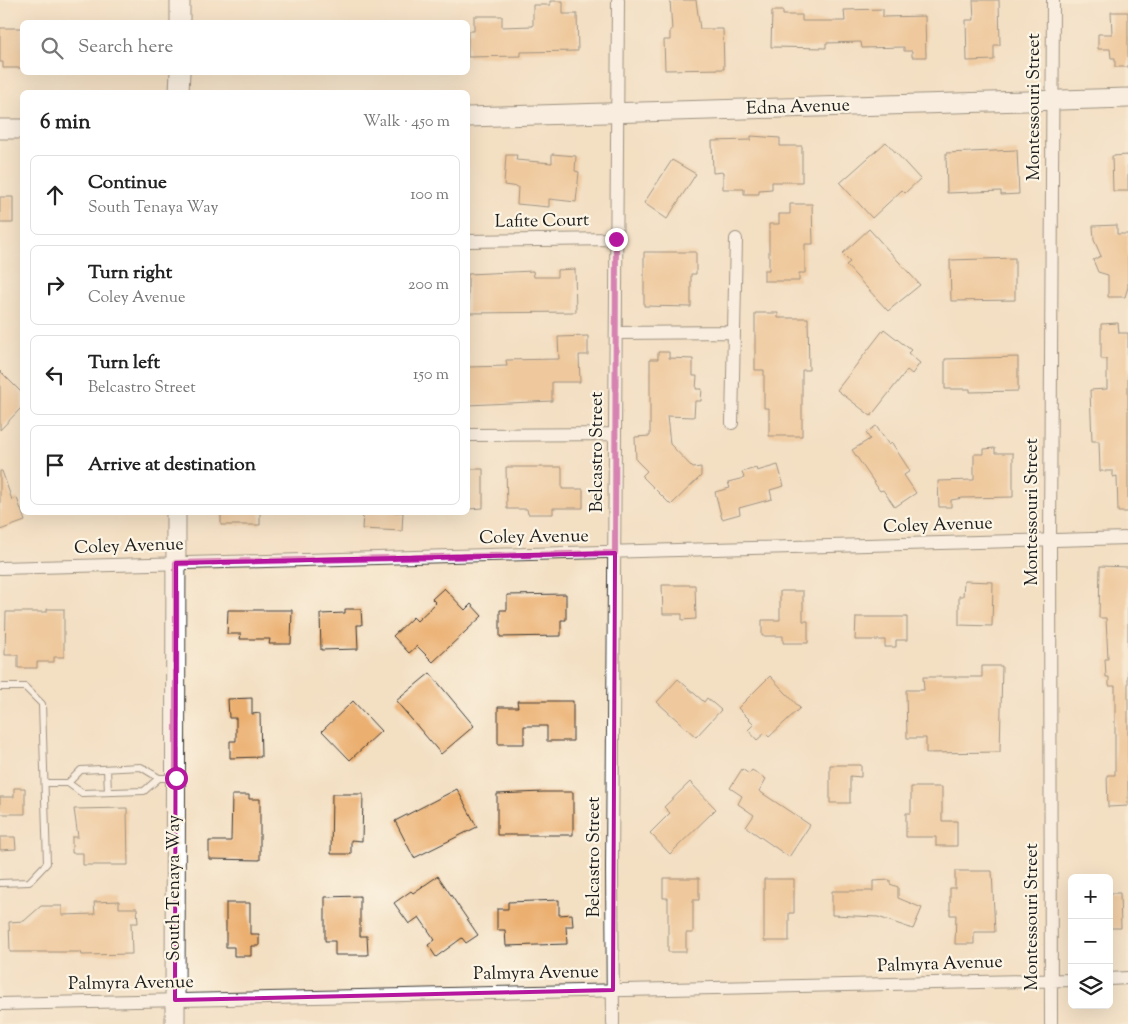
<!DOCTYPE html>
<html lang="en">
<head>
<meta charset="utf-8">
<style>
  body { margin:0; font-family:"Sorts Mill Goudy",serif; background:#f2f2f2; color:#222 }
  .controls { position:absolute; right:15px; bottom:15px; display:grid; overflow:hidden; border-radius:8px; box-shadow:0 5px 20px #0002 }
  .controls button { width:45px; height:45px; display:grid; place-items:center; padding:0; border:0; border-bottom:1px solid #e0e0e0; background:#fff; color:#222; font:25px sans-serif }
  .stop { position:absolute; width:15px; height:15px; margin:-11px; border:4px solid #b5179e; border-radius:50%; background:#fff }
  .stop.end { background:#b5179e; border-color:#fff; box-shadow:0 1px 5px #0008 }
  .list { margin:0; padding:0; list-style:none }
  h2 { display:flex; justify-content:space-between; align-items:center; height:65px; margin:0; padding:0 20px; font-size:21px }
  h2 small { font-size:16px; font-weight:400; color:#767676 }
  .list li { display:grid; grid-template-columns:32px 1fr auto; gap:15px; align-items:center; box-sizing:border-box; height:80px; margin:0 10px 10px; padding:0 10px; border:1px solid #e0e0e0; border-radius:8px }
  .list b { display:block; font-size:19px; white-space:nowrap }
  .list p { margin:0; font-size:16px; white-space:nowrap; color:#767676 }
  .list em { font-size:16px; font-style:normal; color:#767676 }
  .icon { flex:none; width:28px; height:28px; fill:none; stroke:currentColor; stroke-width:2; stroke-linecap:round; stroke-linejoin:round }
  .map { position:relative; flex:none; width:1128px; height:1024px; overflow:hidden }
  .search { position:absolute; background:#fff; box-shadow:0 5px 20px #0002; left:20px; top:20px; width:450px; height:55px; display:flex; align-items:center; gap:12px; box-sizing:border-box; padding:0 18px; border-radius:8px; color:#767676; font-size:19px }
  .panel { position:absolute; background:#fff; box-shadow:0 5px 20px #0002; left:20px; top:90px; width:450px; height:425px; border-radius:8px }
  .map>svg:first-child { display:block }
  .building { fill:#ebaf6f }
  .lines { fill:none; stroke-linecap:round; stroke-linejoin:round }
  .lane-casing { stroke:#3c3935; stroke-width:8 }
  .street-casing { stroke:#3c3935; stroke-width:14 }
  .secondary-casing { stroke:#3c3935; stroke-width:21 }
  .lane { stroke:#fff; stroke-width:6 }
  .street { stroke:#fff; stroke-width:12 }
  .secondary { stroke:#fff; stroke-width:19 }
  .route { stroke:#b5179e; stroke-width:6 }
  .marked { fill:none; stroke:#b5179e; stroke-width:4; stroke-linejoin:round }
  .labels { text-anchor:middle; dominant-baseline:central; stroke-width:4.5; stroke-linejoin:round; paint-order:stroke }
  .street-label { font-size:18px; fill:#1c1c1c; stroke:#fcf5e5 }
</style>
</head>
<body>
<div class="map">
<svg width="1128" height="1024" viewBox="0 0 1128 1024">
  <rect width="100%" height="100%" fill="#fcf5e5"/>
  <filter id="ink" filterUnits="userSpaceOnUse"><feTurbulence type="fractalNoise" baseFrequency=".02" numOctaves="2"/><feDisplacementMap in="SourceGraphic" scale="10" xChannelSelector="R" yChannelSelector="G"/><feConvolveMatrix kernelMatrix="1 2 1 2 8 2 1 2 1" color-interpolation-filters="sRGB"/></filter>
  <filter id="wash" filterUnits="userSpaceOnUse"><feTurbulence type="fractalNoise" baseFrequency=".0096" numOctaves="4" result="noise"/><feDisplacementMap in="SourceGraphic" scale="20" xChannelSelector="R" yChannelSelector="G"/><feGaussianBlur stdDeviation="1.12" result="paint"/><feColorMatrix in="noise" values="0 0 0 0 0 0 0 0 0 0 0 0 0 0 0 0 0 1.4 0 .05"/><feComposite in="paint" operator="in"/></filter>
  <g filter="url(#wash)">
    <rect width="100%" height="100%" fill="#f3dfc2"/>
    <g id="blocks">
      <!-- building -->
      <path class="building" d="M670,0H696L700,29H723L724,69L665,70L664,40H670V30H672Z
        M973,0H999L1000,45H994V60L967,61L966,20H974Z
        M550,1H563V14H577L578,51L521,52V56L468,57V31H474V16H502V27L533,26V5H550Z
        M883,9V17L925,16L926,57H912V51H904V47L862,48L861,42L826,43V48L771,47L772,11H783V15H802V21H845L844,10Z
        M1111,12H1128V67H1115V58H1111L1110,49H1098V34H1112Z
        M0,28H22V68H3V62H0Z
        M751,136L780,138V146H802V182H772V189L759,190V194H744V189H723V172L713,173L712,141L751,140Z
        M886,142L920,179L905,193L902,190L872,218L840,183Z
        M1017,150L1019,194L1001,195V191L947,193L946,153Z
        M552,154L576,156L575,171L579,172L576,202L549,199V207L517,204L518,187L504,185L506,155H517L516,160L552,163Z
        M1128,155V191H1113L1112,156Z
        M672,160L696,174L667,219L644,203Z
        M0,197H13V223H0Z
        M790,204H812L813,244H805V273H799V281H764V270H769V224H779V214H790Z
        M1117,225V234H1128V287L1125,297H1108V275L1098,272L1093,260L1101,256L1094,240L1093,226Z
        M869,229L920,285L888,311L846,265L850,262L842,254Z
        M644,252H696V274H691V307L644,306Z
        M1015,258V300L951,301L950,260Z
        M575,269L576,312L468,313V274L533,271L534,277H557V270Z
        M755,313H778V318H808L809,370H802V436H769V408H764V370H755Z
        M1118,323L1119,333H1128V512H1118L1117,476L1113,477V471H1100L1099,441H1092L1090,390L1107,389V359H1101V324Z
        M884,329L911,350L908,353L920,363L912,374L907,370L871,416L837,390Z
        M588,336V355H579L580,382H552V401L468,405V367L507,366L506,360L559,359L558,337Z
        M658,352H669V358L693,359V376H697L696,389H702L701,401H695L694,417L667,416L670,444L693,468L701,467V476L671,505L642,476L647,471L636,460L635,437L650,436V359H658Z
        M1018,357V391L970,392V389H945V359Z
        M0,371L22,393V407L0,430Z
        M876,426L889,445L892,443L910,471L904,475L916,493L895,507L883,490L880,491L852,450L870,439L866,433Z
        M995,448V453H1013V497L963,498L951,500V507H939L938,481L974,480V454H984V449Z
        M778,465L784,486L770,490L772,499L739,508L740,514L722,519L715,492L730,488L728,482L744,478L742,472L756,468L757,471Z
        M506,467H562V489H583V508H553V514H528L527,509H507Z
        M468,469H483V508L468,509Z
        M0,471H2L12,500L17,498L25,521L0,530Z
        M221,512H260V525H221Z
        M363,512H403L402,531L362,529Z
        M1100,566L1128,567V806L1108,807L1107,775H1115V686H1109V677H1106L1105,659H1108L1106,618H1099Z
        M964,581L993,582L992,626L959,625V596H963Z
        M662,585H695L696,619L682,620V614H663Z
        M444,588L465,610L471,604L482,616L433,662L417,646L409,653L393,636L413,617L417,621L436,603L432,599Z
        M780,591H803V621H808V643H783V636H762V620H780Z
        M566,594V620H561V636L500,637V610H507V595Z
        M47,609H64V657H54V662H37V668H18V655H5L6,612H47Z
        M345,609H361L362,625H357L358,649L321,650L320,614L345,613Z
        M228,610H292L291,644H269L270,639H240L241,634H227Z
        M856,617H907V640H896V647H885V640H855Z
        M982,666H1002L1000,752L926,753V738H907L906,690H924L923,677H982Z
        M430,673L474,726L441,754L396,701Z
        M770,676L800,708L769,737L765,733L757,740L748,730L754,724L738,708Z
        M678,679L704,702L707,698L721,710L696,737L657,702Z
        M252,698V714L260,713L261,757L230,758V741H236V718H229L228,699Z
        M353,701L381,731L350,760L322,731Z
        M517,701H573V741H547V726H524V744H498V707H518Z
        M830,765H861V777L850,776V803H830Z
        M742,769L749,774L752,770L766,779L759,791L810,825L789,857L746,827L754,815L738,804L742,796L730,788Z
        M690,782L716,809L670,854L650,833L670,813L664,807Z
        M911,787H942V821H957V846H936V837H906V813H911Z
        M14,788H25V814H0V797H14Z
        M457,789L477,827L414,858L395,821Z
        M543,792H573V835H497V794Z
        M332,794H363L362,841L351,840V854H331Z
        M232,795H249V799H260V860L209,859V841H231Z
        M127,808L128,865H83V853H72V837H78L74,809Z
        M0,837H15L16,849L0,850Z
        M955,871H992L995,932H974V944H955L956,915H950V888H955Z
        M438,876L478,935L466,943L462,938L436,957L428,945L435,940L419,917L409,924L394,903L411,891L413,893Z
        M663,878H699V900H693V933H686V952H668V898H663Z
        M764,879H794V913H789V941H764Z
        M890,880V884L898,887V898L922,908L913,929L878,917L832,915V891H873V881Z
        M1109,893H1120L1121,928H1109Z
        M360,896V936H367L368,955H335V941H325V897Z
        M559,900V915L572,914L573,926H566L567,944L506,946L505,930H497V909H508V902Z
        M119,901V908H137L138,923H131L132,954L82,955L81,952H10L9,922L24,921L41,906H62V915L95,914L94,902Z
        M226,903H250V934H259V946H251V956H234V947H226Z"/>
    </g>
  </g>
  <g filter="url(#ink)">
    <use href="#blocks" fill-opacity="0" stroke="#3c3935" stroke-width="1"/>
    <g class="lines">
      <!-- lane casing -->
      <g class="lane-casing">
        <path id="lane" d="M0,687H25L42,704L47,863L29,882L0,883
          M107,769L108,792
          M45,783H68L82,793L144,791L159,778
          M68,783L81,770L141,767L159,778H175"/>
      </g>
      <!-- street casing -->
      <g class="street-casing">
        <path id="street" d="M468,241L616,239
          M616,333L734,332
          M732,423L736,239
          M468,435L615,434
          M0,568L1128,538
          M1109,979L1128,978
          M0,1004L1072,980
          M613,1024L612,868L618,0
          M1051,1024L1050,540L1053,0"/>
      </g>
      <!-- secondary casing -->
      <g class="secondary-casing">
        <path id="secondary" d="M180,22V0
          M179,92L180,72
          M468,117L1128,98
          M0,129H22
          M175,1024L176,512"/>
      </g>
      <!-- lane -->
      <use href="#lane" class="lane"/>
      <!-- street -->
      <use href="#street" class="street"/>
      <!-- secondary -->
      <use href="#secondary" class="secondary"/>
    </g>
  </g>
  <g class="lines" filter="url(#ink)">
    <!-- route -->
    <path class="route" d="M176,778V563L615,553L616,239"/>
  </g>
  <!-- marked area -->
  <path d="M0 0H1128V1024H0ZM615,553L613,990L175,1000L176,563Z" fill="#f3dfc2" fill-opacity=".55" fill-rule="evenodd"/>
  <path class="marked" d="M615,553L613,990L175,1000L176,563Z"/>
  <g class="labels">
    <!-- street labels -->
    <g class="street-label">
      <text transform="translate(1035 107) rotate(-90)">Montessouri Street</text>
      <text transform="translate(798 108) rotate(-2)">Edna Avenue</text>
      <text transform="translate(542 222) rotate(-1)">Lafite Court</text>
      <text transform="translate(598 452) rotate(-90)">Belcastro Street</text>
      <text transform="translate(1033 512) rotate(-90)">Montessouri Street</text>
      <text transform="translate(938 526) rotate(-2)">Coley Avenue</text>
      <text transform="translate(534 538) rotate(-1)">Coley Avenue</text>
      <text transform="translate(129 547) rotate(-2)">Coley Avenue</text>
      <text transform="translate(595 857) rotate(-90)">Belcastro Street</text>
      <text transform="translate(175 888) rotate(-90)">South Tenaya Way</text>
      <text transform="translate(1033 917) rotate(-90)">Montessouri Street</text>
      <text transform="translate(940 965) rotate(-2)">Palmyra Avenue</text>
      <text transform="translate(536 974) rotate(-1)">Palmyra Avenue</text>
      <text transform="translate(131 984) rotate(-1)">Palmyra Avenue</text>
    </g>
  </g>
</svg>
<div class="controls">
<button>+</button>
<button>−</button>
<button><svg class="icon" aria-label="layers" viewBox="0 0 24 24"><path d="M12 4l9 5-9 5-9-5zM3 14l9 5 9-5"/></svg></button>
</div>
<div class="stop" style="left:176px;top:778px"></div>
<div class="stop end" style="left:616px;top:239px"></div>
<div class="search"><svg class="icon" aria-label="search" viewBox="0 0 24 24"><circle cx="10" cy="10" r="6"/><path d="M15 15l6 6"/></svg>Search here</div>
<section class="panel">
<h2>6 min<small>Walk · 450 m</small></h2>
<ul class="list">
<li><svg class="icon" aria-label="ahead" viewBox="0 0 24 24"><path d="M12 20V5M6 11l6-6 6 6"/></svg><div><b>Continue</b><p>South Tenaya Way</p></div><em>100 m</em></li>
<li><svg class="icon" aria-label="right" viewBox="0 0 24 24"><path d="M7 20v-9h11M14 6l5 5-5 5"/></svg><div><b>Turn right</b><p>Coley Avenue</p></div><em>200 m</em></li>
<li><svg class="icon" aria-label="left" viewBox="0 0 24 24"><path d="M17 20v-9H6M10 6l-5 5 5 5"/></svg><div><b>Turn left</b><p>Belcastro Street</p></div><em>150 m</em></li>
<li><svg class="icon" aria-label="arrive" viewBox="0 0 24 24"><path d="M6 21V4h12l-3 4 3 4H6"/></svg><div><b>Arrive at destination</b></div></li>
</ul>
</section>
</div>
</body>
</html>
